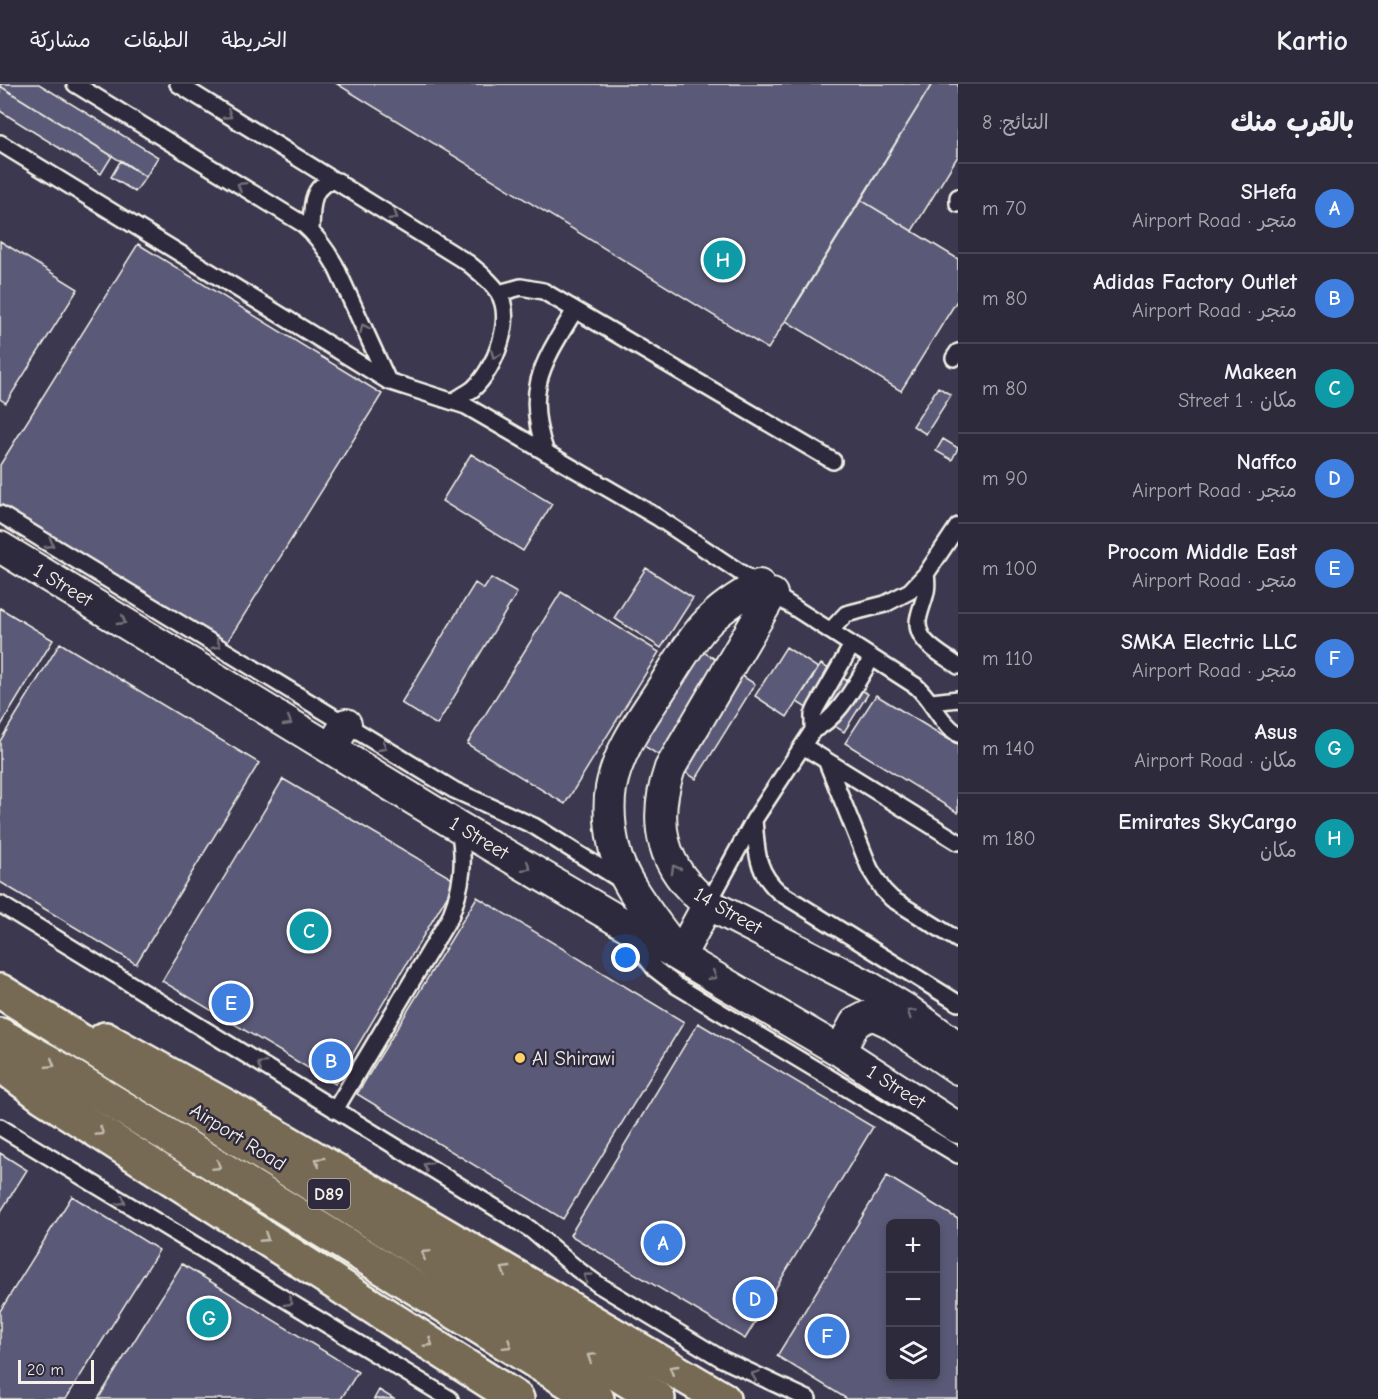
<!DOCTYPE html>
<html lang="ar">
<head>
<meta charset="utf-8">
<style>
  body { margin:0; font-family:"Comic Neue","Playpen Sans Arabic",sans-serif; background:#353242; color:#f1f3f6; direction:rtl }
  .controls { position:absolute; right:18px; bottom:18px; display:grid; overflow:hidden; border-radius:9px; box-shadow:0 3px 9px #0003 }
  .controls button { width:54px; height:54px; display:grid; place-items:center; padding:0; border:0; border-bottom:2px solid #484655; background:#2d2a3b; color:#f1f3f6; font:30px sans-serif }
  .scale { position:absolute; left:18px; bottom:15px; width:76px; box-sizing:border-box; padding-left:6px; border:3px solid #f4f1e8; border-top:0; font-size:16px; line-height:21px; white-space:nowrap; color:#f4f1e8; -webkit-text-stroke:4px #2f2a3d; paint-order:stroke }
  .you { position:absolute; left:626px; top:874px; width:21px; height:21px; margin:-15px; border:4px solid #fff; border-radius:50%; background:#1a73e8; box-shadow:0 0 0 9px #1a73e833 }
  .badge { display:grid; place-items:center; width:39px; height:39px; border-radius:50%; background:#e69b98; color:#fff; font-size:20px; font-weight:700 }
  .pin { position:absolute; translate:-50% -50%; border:3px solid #fff; box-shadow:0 2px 6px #0006 }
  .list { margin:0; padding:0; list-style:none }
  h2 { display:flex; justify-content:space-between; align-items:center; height:78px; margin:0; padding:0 24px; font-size:26px }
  h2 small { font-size:20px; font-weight:400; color:#a7a7af }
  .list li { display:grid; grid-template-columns:39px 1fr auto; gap:18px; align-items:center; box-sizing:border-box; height:90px; padding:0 24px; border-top:2px solid #484655 }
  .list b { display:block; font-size:22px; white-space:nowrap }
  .list p { margin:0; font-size:20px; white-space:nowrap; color:#a7a7af }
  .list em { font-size:20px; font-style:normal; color:#a7a7af }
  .icon { flex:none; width:33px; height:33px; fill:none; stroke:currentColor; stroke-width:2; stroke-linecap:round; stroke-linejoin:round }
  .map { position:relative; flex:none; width:958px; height:1315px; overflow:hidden; direction:ltr }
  header { display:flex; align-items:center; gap:36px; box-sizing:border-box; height:84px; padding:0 30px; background:#2d2a3b; border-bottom:2px solid #484655 }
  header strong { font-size:28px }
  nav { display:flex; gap:33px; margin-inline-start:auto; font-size:21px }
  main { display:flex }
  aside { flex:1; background:#2d2a3b }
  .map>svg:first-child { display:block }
  .building { fill:#5a5a78; stroke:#f4f1e8; stroke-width:1.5; fill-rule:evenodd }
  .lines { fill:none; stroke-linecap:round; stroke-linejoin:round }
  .service-casing { stroke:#f4f1e8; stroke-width:20 }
  .minor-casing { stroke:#f4f1e8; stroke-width:34 }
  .primary-casing { stroke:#f4f1e8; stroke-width:38 }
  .trunk-casing { stroke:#f4f1e8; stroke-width:38 }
  .service { stroke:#2f2a3d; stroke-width:15 }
  .minor { stroke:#2f2a3d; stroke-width:30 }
  .primary { stroke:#766a54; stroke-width:33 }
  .trunk { stroke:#766a54; stroke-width:33 }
  .oneway { stroke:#747079 }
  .oneway2 { stroke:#c2bbad }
  .poi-dot { fill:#ffd166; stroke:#2f2a3d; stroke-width:2 }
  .labels { text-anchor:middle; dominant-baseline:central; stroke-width:5; stroke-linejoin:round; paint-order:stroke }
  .shield { fill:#2f2a3d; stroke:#b9b5b5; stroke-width:1.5 }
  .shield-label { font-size:18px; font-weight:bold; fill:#f4f1e8 }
  .street-label { font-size:20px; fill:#f4f1e8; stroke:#2f2a3d }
  .poi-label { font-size:20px; fill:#f4f1e8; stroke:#2f2a3d; text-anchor:start }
</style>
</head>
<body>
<header>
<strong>Kartio</strong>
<nav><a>الخريطة</a><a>الطبقات</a><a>مشاركة</a></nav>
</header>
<main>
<aside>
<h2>بالقرب منك<small>النتائج: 8</small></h2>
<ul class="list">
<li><span class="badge" style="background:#3f7fe0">A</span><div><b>SHefa</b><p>متجر · Airport Road</p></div><em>70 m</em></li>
<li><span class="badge" style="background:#3f7fe0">B</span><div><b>Adidas Factory Outlet</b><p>متجر · Airport Road</p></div><em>80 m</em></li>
<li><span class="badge" style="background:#0f9aa8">C</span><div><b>Makeen</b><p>مكان · 1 Street</p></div><em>80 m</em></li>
<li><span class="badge" style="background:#3f7fe0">D</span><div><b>Naffco</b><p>متجر · Airport Road</p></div><em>90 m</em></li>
<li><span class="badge" style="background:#3f7fe0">E</span><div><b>Procom Middle East</b><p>متجر · Airport Road</p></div><em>100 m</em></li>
<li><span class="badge" style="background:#3f7fe0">F</span><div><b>SMKA Electric LLC</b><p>متجر · Airport Road</p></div><em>110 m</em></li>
<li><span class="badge" style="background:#0f9aa8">G</span><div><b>Asus</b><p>مكان · Airport Road</p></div><em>140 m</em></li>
<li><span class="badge" style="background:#0f9aa8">H</span><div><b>Emirates SkyCargo</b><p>مكان</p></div><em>180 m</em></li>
</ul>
</aside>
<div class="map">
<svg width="958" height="1315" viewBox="0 0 958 1315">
  <rect width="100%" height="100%" fill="#3c384f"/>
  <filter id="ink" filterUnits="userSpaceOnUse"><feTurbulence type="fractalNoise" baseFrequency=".0167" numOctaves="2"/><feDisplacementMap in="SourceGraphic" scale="12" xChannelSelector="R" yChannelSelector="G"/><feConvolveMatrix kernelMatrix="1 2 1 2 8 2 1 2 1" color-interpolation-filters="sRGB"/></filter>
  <g filter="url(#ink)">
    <!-- building -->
    <path class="building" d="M0,0H39L158,73L146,93L0,2Z
      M337,0H932L768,265Z
      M932,0H958V72L912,147L861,116Z
      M0,2L112,72L101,90L0,27Z
      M121,76L146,93L135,108L111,93Z
      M861,116L958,175V215L901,307L786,237Z
      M0,157L78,205L6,319L0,315Z
      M138,160L382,310L226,560L0,421V381Z
      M938,303L951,311L926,350L913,342Z
      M943,355L958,364L952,376L936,367Z
      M471,370L552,420L523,467L442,417Z
      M646,484L693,514L661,564L614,534Z
      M491,494L517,509L437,641L401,619L475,499L484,505Z
      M561,508L659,568L565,720L467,660Z
      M0,524L53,556L0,643Z
      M686,557L755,600L696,695L627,651Z
      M60,559L259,679L136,880L0,798V657Z
      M786,563L818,584L787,633L755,612Z
      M821,580L868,610L844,648L797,618Z
      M876,611L958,661V729L845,659Z
      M283,695L456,797L335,1000L162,897Z
      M477,813L684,938L563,1135L357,1010Z
      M698,939L873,1043L745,1255L570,1151Z
      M0,1069L27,1086L0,1129Z
      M887,1092L958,1135V1315H847L777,1272ZM890,1140H936V1292H890Z
      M72,1112L159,1166L66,1315H0V1227Z
      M182,1180L358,1288L341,1315H98Z
      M379,1306L394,1315H374Z"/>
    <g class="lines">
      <!-- service casing -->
      <g class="service-casing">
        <path id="service" d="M75,0L303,140C317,152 326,165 335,181L388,297
          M178,0L468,179C479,188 490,196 498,208C515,235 495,285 473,305C467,309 460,313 454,317
          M0,59L388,297L466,322L657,433L759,501L916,602C933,617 939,638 958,650
          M958,113V120
          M311,147C312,126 309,97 338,97
          M499,209L521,203L543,207L833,377
          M954,274L958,268
          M546,369C523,305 543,279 575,226
          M0,430L454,706L534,742L622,797
          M926,490C929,509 923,515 919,532C912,557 942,570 958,582
          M830,547L846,530L885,520L910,507L926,490L958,442
          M932,618L958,615
          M813,646V631L816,624L852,561
          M803,662L958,758
          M826,676L870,785L883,806L892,815L958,856
          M754,736C757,766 755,786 779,808L958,919
          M0,820L530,1145L577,1185L599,1201L722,1275L808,1315
          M708,820L754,736L813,646C839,635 857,597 872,574
          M629,852L655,885L677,902L958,1071
          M335,1026L450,833C463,800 465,777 459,743
          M0,1043L450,1315"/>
      </g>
      <!-- minor casing -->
      <g class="minor-casing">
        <path id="minor" d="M0,463L459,743L840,967L958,1044
          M772,510L670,684C651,739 662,785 708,820L868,902L909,927L958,963
          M331,664L346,640
          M708,820L680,872C659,842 621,799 614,763C610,744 608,723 611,704C618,665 644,632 665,599C677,580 689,559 704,542C719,525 738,513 759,501
          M840,967L855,939L868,932H876L889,938L958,985"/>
      </g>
      <!-- primary casing -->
      <g class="primary-casing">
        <path id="primary" d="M105,955L231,1025L723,1315
          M0,980L43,1012L517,1315"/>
      </g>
      <!-- trunk casing -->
      <g class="trunk-casing">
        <path id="trunk" d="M0,907L658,1315
          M0,951L50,979L597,1315"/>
      </g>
      <!-- service -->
      <use href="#service" class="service"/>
      <!-- minor -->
      <use href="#minor" class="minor"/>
      <!-- primary -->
      <use href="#primary" class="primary"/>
      <!-- trunk -->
      <use href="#trunk" class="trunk"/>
    </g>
    <!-- one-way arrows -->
    <defs><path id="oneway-chevron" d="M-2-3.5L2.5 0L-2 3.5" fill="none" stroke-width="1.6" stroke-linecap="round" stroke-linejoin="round" transform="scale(1.5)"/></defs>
    <g class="oneway">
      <use href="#oneway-chevron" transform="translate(228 31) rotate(32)"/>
      <use href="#oneway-chevron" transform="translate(241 102) rotate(-148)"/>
      <use href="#oneway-chevron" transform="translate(394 132) rotate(32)"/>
      <use href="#oneway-chevron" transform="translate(364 244) rotate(-115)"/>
      <use href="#oneway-chevron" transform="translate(495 271) rotate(113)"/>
      <use href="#oneway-chevron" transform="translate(50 460) rotate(31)"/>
      <use href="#oneway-chevron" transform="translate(122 537) rotate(31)"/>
      <use href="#oneway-chevron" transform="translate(217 561) rotate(31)"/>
      <use href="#oneway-chevron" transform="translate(288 638) rotate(31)"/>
      <use href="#oneway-chevron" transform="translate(383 663) rotate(31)"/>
      <use href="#oneway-chevron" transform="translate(527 783) rotate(30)"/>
      <use href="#oneway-chevron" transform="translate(675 785) rotate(-119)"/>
      <use href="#oneway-chevron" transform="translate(713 892) rotate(31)"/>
      <use href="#oneway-chevron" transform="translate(911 929) rotate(-145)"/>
      <use href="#oneway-chevron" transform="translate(261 981) rotate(-148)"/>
      <use href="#oneway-chevron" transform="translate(427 1082) rotate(-149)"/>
      <use href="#oneway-chevron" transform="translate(122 1117) rotate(31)"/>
      <use href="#oneway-chevron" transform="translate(587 1193) rotate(-144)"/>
      <use href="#oneway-chevron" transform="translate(289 1218) rotate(31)"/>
      <use href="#oneway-chevron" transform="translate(755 1291) rotate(-159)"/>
    </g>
    <g class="oneway2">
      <use href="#oneway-chevron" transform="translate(51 980) rotate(31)"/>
      <use href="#oneway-chevron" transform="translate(100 1048) rotate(33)"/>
      <use href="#oneway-chevron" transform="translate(319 1077) rotate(-149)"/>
      <use href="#oneway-chevron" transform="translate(217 1082) rotate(32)"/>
      <use href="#oneway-chevron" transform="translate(265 1154) rotate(33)"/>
      <use href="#oneway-chevron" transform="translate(425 1170) rotate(-148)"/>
      <use href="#oneway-chevron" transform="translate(505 1186) rotate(-149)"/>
      <use href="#oneway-chevron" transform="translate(429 1259) rotate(33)"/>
      <use href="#oneway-chevron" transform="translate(508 1261) rotate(32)"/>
      <use href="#oneway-chevron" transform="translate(591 1273) rotate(-148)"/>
      <use href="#oneway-chevron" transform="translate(673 1285) rotate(-149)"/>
    </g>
  </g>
  <!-- markers -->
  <circle class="poi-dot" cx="520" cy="974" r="6"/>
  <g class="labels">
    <!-- shield labels -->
    <rect class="shield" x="308" y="1095" width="42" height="30" rx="4.5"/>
    <g class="shield-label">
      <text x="329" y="1110">D89</text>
    </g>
    <!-- street labels -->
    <g class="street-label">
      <text transform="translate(63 501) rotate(31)">1 Street</text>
      <text transform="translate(479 754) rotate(31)">1 Street</text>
      <text transform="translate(728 827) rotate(30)">14 Street</text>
      <text transform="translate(896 1003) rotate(32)">1 Street</text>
      <text transform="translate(238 1053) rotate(32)">Airport Road</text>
    </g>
    <!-- poi labels -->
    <g class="poi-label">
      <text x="532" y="974">Al Shirawi</text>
    </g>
  </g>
</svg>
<div class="controls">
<button>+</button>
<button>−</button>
<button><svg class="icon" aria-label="layers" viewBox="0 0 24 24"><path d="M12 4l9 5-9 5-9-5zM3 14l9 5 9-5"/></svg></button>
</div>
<div class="scale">20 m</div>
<div class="you"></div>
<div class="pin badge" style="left:663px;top:1159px;background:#3f7fe0">A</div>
<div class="pin badge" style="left:331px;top:977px;background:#3f7fe0">B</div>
<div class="pin badge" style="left:309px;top:847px;background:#0f9aa8">C</div>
<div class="pin badge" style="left:755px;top:1215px;background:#3f7fe0">D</div>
<div class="pin badge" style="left:231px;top:919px;background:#3f7fe0">E</div>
<div class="pin badge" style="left:827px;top:1252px;background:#3f7fe0">F</div>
<div class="pin badge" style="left:209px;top:1234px;background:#0f9aa8">G</div>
<div class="pin badge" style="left:723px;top:176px;background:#0f9aa8">H</div>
</div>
</main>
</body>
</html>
